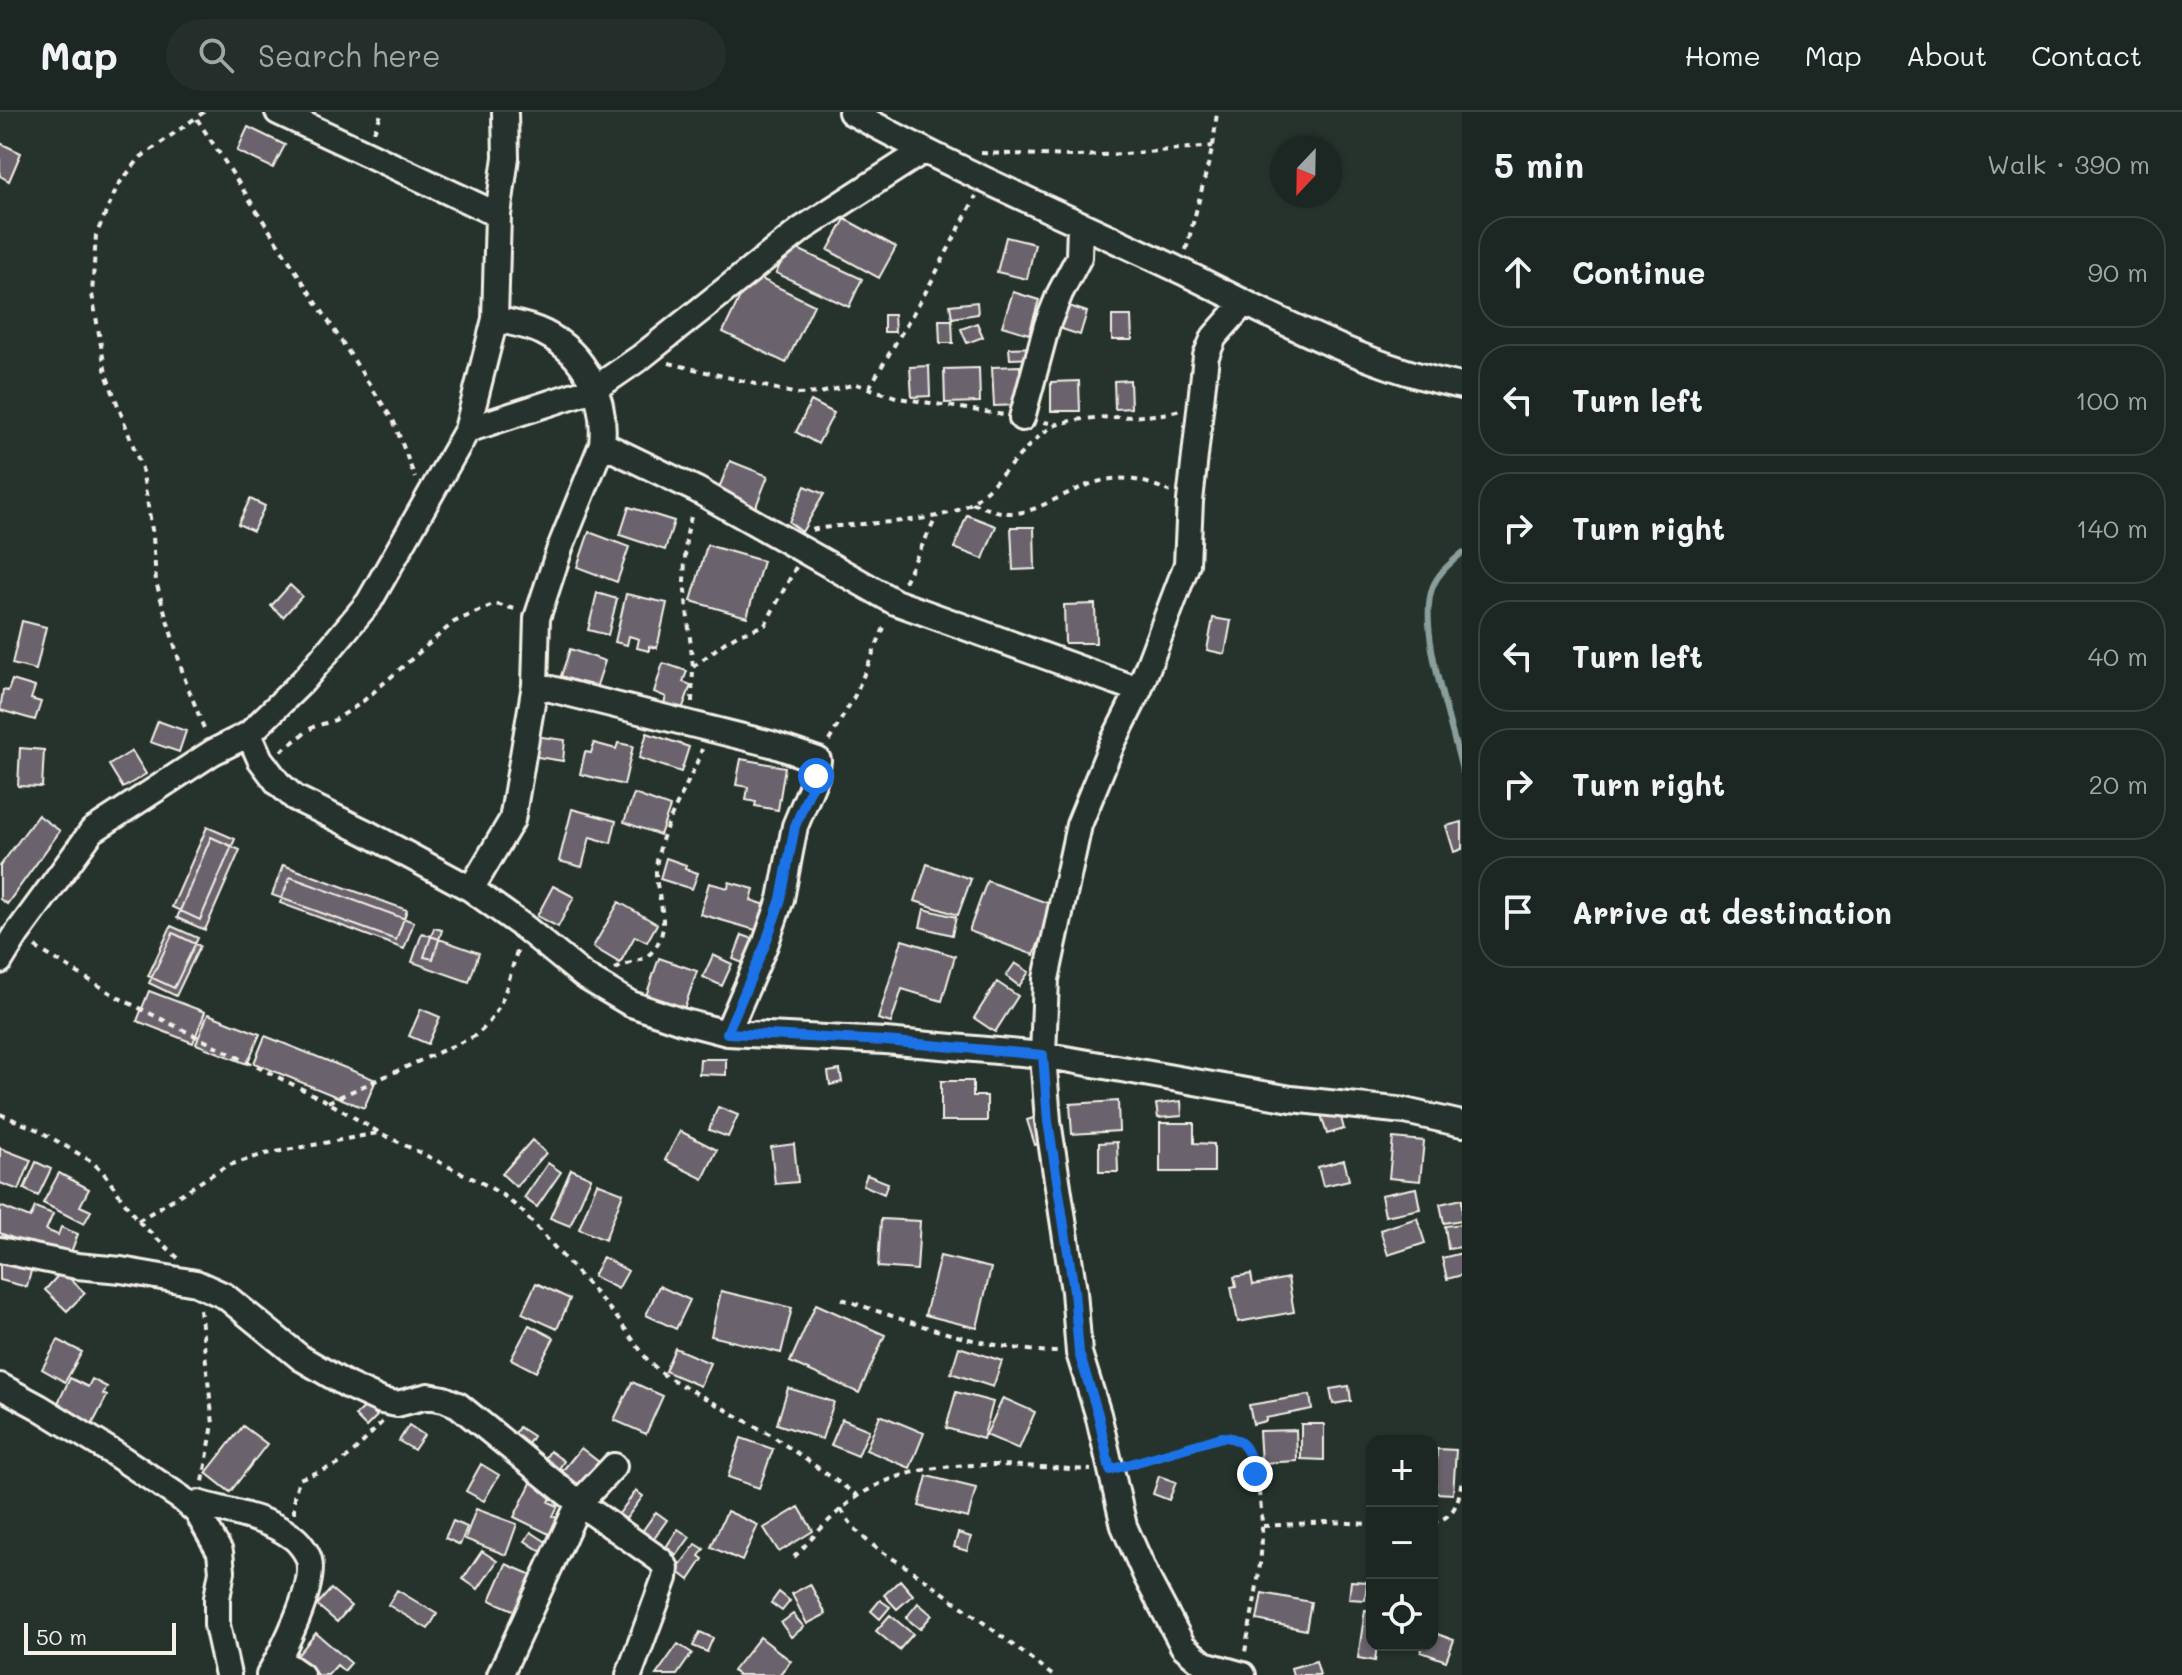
<!DOCTYPE html>
<html lang="en">
<head>
<meta charset="utf-8">
<style>
  body { margin:0; font-family:Mali,sans-serif; background:#252e2a; color:#f1f3f6 }
  .controls { position:absolute; right:24px; bottom:24px; display:grid; overflow:hidden; border-radius:16px; box-shadow:0 2px 6px #0004 }
  .controls button { width:72px; height:72px; display:grid; place-items:center; padding:0; border:0; border-bottom:2px solid #3a4340; background:#1c2622; color:#f1f3f6; font:40px sans-serif }
  .compass { position:absolute; left:1270px; top:24px; width:72px; height:72px; border-radius:50%; background:#1c2622; box-shadow:0 2px 6px #0004; rotate:202deg }
  .scale { position:absolute; left:24px; bottom:20px; width:152px; box-sizing:border-box; padding-left:8px; border:4px solid #f4f1e8; border-top:0; font-size:22px; line-height:28px; white-space:nowrap; color:#f4f1e8; -webkit-text-stroke:6px #26332d; paint-order:stroke }
  .stop { position:absolute; width:24px; height:24px; margin:-18px; border:6px solid #1a73e8; border-radius:50%; background:#fff }
  .stop.end { background:#1a73e8; border-color:#fff; box-shadow:0 2px 8px #0008 }
  .list { margin:0; padding:0; list-style:none }
  h2 { display:flex; justify-content:space-between; align-items:center; height:104px; margin:0; padding:0 32px; font-size:34px }
  h2 small { font-size:26px; font-weight:400; color:#a0a5a5 }
  .list li { display:grid; grid-template-columns:52px 1fr auto; gap:24px; align-items:center; box-sizing:border-box; height:112px; margin:0 16px 16px; padding:0 16px; border:2px solid #3a4340; border-radius:32px }
  .list b { display:block; font-size:30px; white-space:nowrap }
  .list em { font-size:26px; font-style:normal; color:#a0a5a5 }
  .icon { flex:none; width:44px; height:44px; fill:none; stroke:currentColor; stroke-width:2; stroke-linecap:round; stroke-linejoin:round }
  .map { position:relative; flex:none; width:1462px; height:1563px; overflow:hidden }
  header { display:flex; align-items:center; gap:48px; box-sizing:border-box; height:112px; padding:0 40px; background:#1c2622; border-bottom:2px solid #3a4340 }
  header strong { font-size:38px }
  nav { display:flex; gap:44px; margin-inline-start:auto; font-size:28px }
  .search { width:560px; height:72px; background:#252e2a; display:flex; align-items:center; gap:20px; box-sizing:border-box; padding:0 28px; border-radius:44px; color:#a0a5a5; font-size:30px }
  main { display:flex }
  aside { flex:1; background:#1c2622 }
  .map>svg:first-child { display:block }
  .lines { fill:none; stroke-linecap:round; stroke-linejoin:round }
  .stream { stroke:#8a9e9c; stroke-width:6 }
  .building { fill:#6a646d; stroke:#f4f1e8; stroke-width:2 }
  .street-casing { stroke:#f4f1e8; stroke-width:30 }
  .path { stroke:#f4f1e8; stroke-width:4; stroke-dasharray:6 6; stroke-linecap:butt }
  .street { stroke:#26332d; stroke-width:24 }
  .route { stroke:#1a73e8; stroke-width:10 }
</style>
</head>
<body>
<header>
<strong>Map</strong>
<div class="search"><svg class="icon" aria-label="search" viewBox="0 0 24 24"><circle cx="10" cy="10" r="6"/><path d="M15 15l6 6"/></svg>Search here</div>
<nav><a>Home</a><a>Map</a><a>About</a><a>Contact</a></nav>
</header>
<main>
<div class="map">
<svg width="1462" height="1563" viewBox="0 0 1462 1563">
  <rect width="100%" height="100%" fill="#26332d"/>
  <filter id="ink" filterUnits="userSpaceOnUse"><feTurbulence type="fractalNoise" baseFrequency=".0125" numOctaves="2"/><feDisplacementMap in="SourceGraphic" scale="16" xChannelSelector="R" yChannelSelector="G"/><feConvolveMatrix kernelMatrix="1 2 1 2 8 2 1 2 1" color-interpolation-filters="sRGB"/></filter>
  <g filter="url(#ink)">
    <g class="lines">
      <!-- stream -->
      <path class="stream" d="M1462,441C1451,451 1439,460 1433,474C1416,516 1453,614 1462,659"/>
    </g>
    <!-- building -->
    <path class="building" d="M248,15L285,33L273,56L237,39Z
      M0,31L21,41L9,69L0,64Z
      M845,107L896,135L879,166L828,138Z
      M1006,125L1035,132L1027,167L997,160Z
      M789,133L862,167L849,195L776,161Z
      M751,162L814,193L786,251L723,220Z
      M1013,180L1039,188L1029,222L1002,214Z
      M977,190L978,202L952,206L950,193Z
      M1063,192L1087,200L1080,223L1056,215Z
      M884,203H894L895,220H884Z
      M1112,204H1131L1132,228H1112Z
      M939,208H952L953,231H940Z
      M977,211L983,225L967,231L961,217Z
      M1037,235L1038,246L1010,247L1009,236Z
      M929,254L930,284L912,285L910,255Z
      M1020,254L1021,293L994,294L992,255Z
      M979,256L980,290L945,291L944,257Z
      M1130,268L1131,296L1115,297L1114,269Z
      M1079,269L1080,299H1051V270Z
      M811,289L834,301L818,332L796,320Z
      M730,349L768,364L753,402L715,386Z
      M805,374L824,382L802,420L789,410Z
      M250,387L265,394L253,419L238,412Z
      M629,395L674,409L665,438L620,423Z
      M967,403L996,414L983,447L954,436Z
      M1011,415H1034L1035,457L1013,458Z
      M589,420L629,435L617,470L577,455Z
      M707,433L763,449L747,505L691,489Z
      M290,473L302,484L283,505L271,494Z
      M597,481L617,487L608,523L588,518Z
      M626,482L667,491L657,536L649,534V539L637,536L639,527L629,524L627,533L615,530Z
      M1095,492L1096,531H1065L1064,493Z
      M1213,506L1231,509L1225,542L1207,538Z
      M22,509L46,515L36,558L12,552Z
      M570,537L605,549L596,576L561,564Z
      M663,551L687,559L683,570L691,573L680,603L662,597L666,585L654,580Z
      M12,568L35,575L31,587L41,590L35,608L0,598L3,578L8,579Z
      M158,609L186,619L179,640L150,630Z
      M647,621L689,635L681,660L639,646Z
      M534,624L565,628L563,649L531,644Z
      M594,631L616,637L618,631L633,634L624,673L580,662L585,640L591,641Z
      M20,636L44,638L42,675L18,674Z
      M132,639L146,662L123,676L109,653Z
      M741,647L785,655L778,698L755,694L756,690L746,688L748,675L736,673Z
      M634,682L670,695L660,723L624,710Z
      M572,697L616,709L611,731L590,725L582,755L559,749Z
      M38,703L60,719L7,792L0,787V754Z
      M1462,710V737L1454,740L1446,714Z
      M207,715L235,727L200,808L172,795Z
      M211,725L240,738L205,818L177,806Z
      M666,746L686,753L685,757L698,761L692,777L660,767Z
      M927,752L971,767L958,803L915,789Z
      M283,753L407,798L396,828L272,783Z
      M290,765L414,810L404,837L280,791Z
      M987,769L1053,793L1034,843L969,819Z
      M729,770L754,777L751,788L766,793L759,819L700,802L709,771L728,776Z
      M553,774L574,785L558,815L537,804Z
      M619,790L657,812L647,830L635,824L620,851L593,835Z
      M924,797L956,805L952,823L920,815Z
      M171,814L198,826L174,876L148,864Z
      M434,816L442,818L433,847L424,845Z
      M173,821L200,834L176,884L149,871Z
      M422,821L479,841L469,870L412,850Z
      M742,823L762,830L752,855L733,847Z
      M902,828L955,844L942,889L902,877L891,911L878,907Z
      M713,843L732,852L722,874L703,865Z
      M659,846L697,859L684,897L646,884Z
      M1015,851L1029,860L1019,874L1006,864Z
      M997,870L1018,884L995,920L974,906Z
      M149,879L205,900L193,931L137,909Z
      M421,897L440,905L428,932L409,924Z
      M208,902L260,922L247,952L196,932Z
      M265,924L376,968L364,996L254,951Z
      M700,947H726V963L699,962Z
      M840,958L842,970L830,973L828,960Z
      M941,969H973V984H987V1009H941Z
      M1118,989L1119,1019L1072,1022L1070,992Z
      M1181,989L1182,1004L1158,1006L1156,992Z
      M718,995L738,1003L728,1025L709,1018Z
      M1339,998L1344,1017L1327,1022L1321,1003Z
      M1040,1004L1048,1029L1035,1033L1027,1008Z
      M1160,1011H1194V1031L1214,1032V1060H1160Z
      M680,1019L717,1038L703,1067L665,1048Z
      M1393,1026L1424,1029L1420,1069L1389,1066Z
      M532,1028L546,1041L516,1075L502,1062Z
      M1117,1030L1118,1060H1099V1031Z
      M794,1032L798,1070L775,1072L771,1035Z
      M0,1036L31,1048L19,1078L0,1071Z
      M1344,1048L1349,1068L1323,1074L1318,1055Z
      M36,1050L51,1057L38,1084L24,1077Z
      M548,1051L561,1060L537,1095L524,1086Z
      M571,1057L591,1066L570,1114L550,1106Z
      M59,1061L89,1077L80,1094L91,1099L84,1112L43,1091Z
      M867,1063L888,1071L884,1082L863,1073Z
      M597,1071L623,1081L605,1128L579,1117Z
      M1416,1076L1420,1097L1385,1104L1381,1083Z
      M1462,1087V1108L1444,1111L1440,1092Z
      M0,1094L30,1106L35,1095L53,1102L46,1118L58,1123L61,1115L78,1122L68,1148L0,1121Z
      M1417,1106L1425,1131L1388,1143L1380,1118Z
      M881,1107L920,1109L917,1158L878,1155Z
      M1462,1112V1135L1448,1137L1445,1114Z
      M1462,1141V1163L1447,1167L1442,1146Z
      M940,1144L991,1156L977,1216L925,1203Z
      M603,1145L628,1159L618,1177L593,1164Z
      M0,1147L32,1155L27,1175L0,1168Z
      M62,1159L85,1181L67,1199L45,1178Z
      M1251,1162L1253,1173L1288,1166L1294,1200L1238,1210L1231,1175L1236,1174L1234,1165Z
      M536,1171L570,1187L557,1217L522,1201Z
      M659,1174L690,1188L676,1217L646,1203Z
      M721,1179L792,1196L781,1241L711,1224Z
      M816,1192L885,1223L859,1281L790,1250Z
      M529,1213L554,1226L536,1260L511,1247Z
      M58,1228L82,1240L65,1270L42,1257Z
      M959,1235L1002,1249L993,1275L951,1261Z
      M675,1236L710,1251L700,1274L665,1259Z
      M70,1266L88,1275L92,1267L107,1275L103,1282L107,1284L91,1315L56,1295Z
      M632,1270L663,1284L646,1322L614,1308Z
      M1349,1274L1351,1289L1333,1292L1330,1277Z
      M788,1276L834,1290L822,1327L777,1312Z
      M956,1280L993,1290L983,1327L946,1316Z
      M1310,1283L1312,1297L1266,1306V1309L1253,1312L1249,1293Z
      M1003,1286L1035,1300L1019,1337L986,1323Z
      M367,1293L377,1304L366,1315L355,1304Z
      M880,1303L924,1321L910,1356L866,1338Z
      M842,1307L869,1318L858,1344L831,1333Z
      M1301,1312H1324V1348L1301,1347Z
      M409,1313L424,1323L414,1338L399,1329Z
      M243,1314L267,1332L230,1380L206,1361Z
      M519,1315L533,1324L525,1337L511,1328Z
      M1296,1318L1297,1349L1261,1351L1259,1319Z
      M741,1326L773,1337L759,1376L728,1365Z
      M581,1336L604,1354L577,1387L555,1368Z
      M1437,1337L1456,1338L1453,1382L1435,1381Z
      M550,1339L564,1349L554,1365L540,1355Z
      M481,1352L499,1363L484,1389L466,1379Z
      M927,1364L976,1376L968,1406L919,1394Z
      M1159,1364L1176,1370L1169,1388L1153,1382Z
      M534,1365L556,1376L549,1390L558,1394L553,1404L561,1408L553,1424L514,1405Z
      M636,1379L643,1384L625,1408L618,1403Z
      M799,1395L813,1419L779,1440L764,1416Z
      M476,1397L517,1412L506,1443L465,1427Z
      M727,1399L758,1413L742,1449L711,1435Z
      M656,1400L667,1408L652,1429L641,1421Z
      M453,1409L467,1415L460,1433L445,1426Z
      M678,1417L690,1425L677,1443L666,1435Z
      M531,1420L551,1433L545,1442L525,1429Z
      M958,1421L971,1425L967,1439L954,1435Z
      M696,1432L704,1437L699,1444L703,1447L689,1468L676,1458Z
      M482,1439L497,1449L478,1477L463,1467Z
      M506,1452L541,1467L520,1501L490,1488Z
      M900,1468L913,1483L897,1497L884,1483Z
      M1351,1469L1367,1470L1365,1488L1349,1487Z
      M810,1472L826,1502L807,1512L792,1482Z
      M331,1477L351,1494L337,1510L317,1493Z
      M397,1478L437,1502L428,1517L388,1493Z
      M779,1480L790,1489L782,1499L771,1491Z
      M1262,1481L1311,1490L1306,1518L1257,1508Z
      M880,1488L890,1495L880,1507L871,1499Z
      M918,1491L932,1503L920,1517L906,1506Z
      M1365,1498L1372,1499V1533H1377L1375,1549L1358,1546Z
      M793,1502L804,1515L791,1525L781,1511Z
      M890,1503L913,1522L899,1538L876,1519Z
      M700,1520L713,1526L707,1540L693,1534Z
      M1432,1520L1454,1528L1446,1549L1421,1540L1423,1533H1432Z
      M316,1521L351,1551L344,1559L337,1553L328,1563H318L296,1545Z
      M760,1525L791,1549L779,1563H738L733,1559Z
      M678,1532L692,1541L677,1563H656Z
      M1316,1549L1320,1563H1293L1291,1556Z"/>
    <g class="lines">
      <!-- street casing -->
      <g class="street-casing">
        <path id="street" d="M278,0L498,103
          M851,0C958,59 1070,106 1181,159C1269,202 1365,256 1462,274
          M1022,306L1047,213L1060,181L1079,145L1080,113
          M467,318L596,276L641,245L802,117L923,39
          M602,332L697,378L895,490L1139,578
          M535,573L771,632L818,648L816,664L795,714L781,787L765,833L727,921
          M249,622L260,647L278,671L295,686L367,721L471,777L524,815L584,864L631,892L681,909L727,921L885,929L1043,943L1291,987L1405,999L1462,1012
          M471,777L512,708L535,573L537,506L560,436L602,332C607,287 586,242 544,221C529,213 511,211 495,207
          M0,849L16,823L92,719L213,640L249,622L303,569L369,490L467,318L495,207L498,103L506,45L505,0
          M0,1138L77,1154L121,1158L196,1171L225,1184L301,1246L349,1274L382,1289L397,1292L428,1284L444,1287L458,1293L579,1391L660,1448L666,1456L665,1466L629,1563
          M0,1274L39,1295L115,1342L181,1386L197,1400L220,1440L222,1459L217,1486V1513L228,1563
          M198,1391C228,1400 265,1405 291,1424C298,1428 307,1440 309,1448C316,1474 283,1539 269,1563
          M278,1547L301,1563
          M500,1563L579,1391L614,1354
          M1243,1563L1204,1552L1183,1534L1146,1464L1124,1414L1098,1302L1079,1241L1074,1179L1048,1009L1043,943L1046,867L1079,713L1112,632L1139,578L1187,452L1190,389L1206,244L1214,225L1244,191"/>
      </g>
      <!-- path -->
      <path class="path" d="M204,0L141,45L118,73L96,123L92,182L106,262L142,357L153,424L156,470L184,565L205,619
        M197,7L394,310L415,366
        M374,20L382,0
        M981,41L1074,44L1124,42L1213,34
        M1186,138L1213,34L1217,0
        M669,251L797,282L820,281L856,272L899,286L1004,303
        M869,276L928,176L976,84
        M1044,310L1057,312
        M972,391C986,396 1000,402 1015,401C1030,400 1043,393 1056,387C1101,365 1124,358 1170,380
        M812,418C856,408 938,415 973,390C998,372 1035,319 1059,312C1097,300 1141,310 1180,298
        M904,470L937,404
        M693,555L724,531L739,522L765,513L796,455
        M692,590L693,555L684,469L686,426L692,400
        M829,629L855,583L886,511
        M281,639L313,615L335,608L361,591L454,510L495,492L519,498
        M35,835L119,886L328,990L380,1021L484,1072L504,1084L522,1099L615,1203L649,1250L664,1263L771,1323L858,1384
        M615,857C633,848 649,851 659,829C670,807 655,781 656,757C660,714 688,677 702,637
        M328,990L475,924C504,901 507,871 518,836
        M0,1002L38,1018L91,1049L103,1060L138,1109L178,1146
        M138,1109L226,1054L265,1042L378,1021
        M842,1187C910,1210 984,1238 1057,1240
        M200,1197L213,1312L203,1370
        M1131,1353C1149,1348 1219,1323 1232,1325C1256,1330 1261,1392 1262,1413C1263,1455 1252,1499 1245,1540
        M841,1397C864,1436 890,1442 924,1467C968,1498 1010,1531 1052,1563
        M294,1401V1385L299,1367L337,1353L351,1343L383,1309
        M1432,1411C1456,1405 1459,1389 1462,1365
        M1263,1414L1328,1410L1372,1412
        M794,1445C814,1425 833,1401 857,1385C923,1339 1016,1355 1091,1358"/>
      <!-- street -->
      <use href="#street" class="street"/>
    </g>
  </g>
  <g class="lines" filter="url(#ink)">
    <!-- route -->
    <path class="route" d="M816,664L795,714L781,787L765,833L727,921L885,929L1043,943L1048,1009L1074,1179L1079,1241L1098,1302L1110,1358L1222,1325C1246,1325 1250,1342 1255,1362"/>
  </g>
</svg>
<div class="controls">
<button>+</button>
<button>−</button>
<button><svg class="icon" aria-label="locate" viewBox="0 0 24 24"><circle cx="12" cy="12" r="6"/><path d="M12 2v4M12 18v4M2 12h4M18 12h4"/></svg></button>
</div>
<svg class="compass" viewBox="-18 -18 36 36"><path d="M0-13l5 13h-10z" fill="#e53935"/><path d="M0 13l5-13h-10z" fill="#a0a5a5"/></svg>
<div class="scale">50 m</div>
<div class="stop" style="left:816px;top:664px"></div>
<div class="stop end" style="left:1255px;top:1362px"></div>
</div>
<aside>
<h2>5 min<small>Walk · 390 m</small></h2>
<ul class="list">
<li><svg class="icon" aria-label="ahead" viewBox="0 0 24 24"><path d="M12 20V5M6 11l6-6 6 6"/></svg><div><b>Continue</b></div><em>90 m</em></li>
<li><svg class="icon" aria-label="left" viewBox="0 0 24 24"><path d="M17 20v-9H6M10 6l-5 5 5 5"/></svg><div><b>Turn left</b></div><em>100 m</em></li>
<li><svg class="icon" aria-label="right" viewBox="0 0 24 24"><path d="M7 20v-9h11M14 6l5 5-5 5"/></svg><div><b>Turn right</b></div><em>140 m</em></li>
<li><svg class="icon" aria-label="left" viewBox="0 0 24 24"><path d="M17 20v-9H6M10 6l-5 5 5 5"/></svg><div><b>Turn left</b></div><em>40 m</em></li>
<li><svg class="icon" aria-label="right" viewBox="0 0 24 24"><path d="M7 20v-9h11M14 6l5 5-5 5"/></svg><div><b>Turn right</b></div><em>20 m</em></li>
<li><svg class="icon" aria-label="arrive" viewBox="0 0 24 24"><path d="M6 21V4h12l-3 4 3 4H6"/></svg><div><b>Arrive at destination</b></div></li>
</ul>
</aside>
</main>
</body>
</html>
